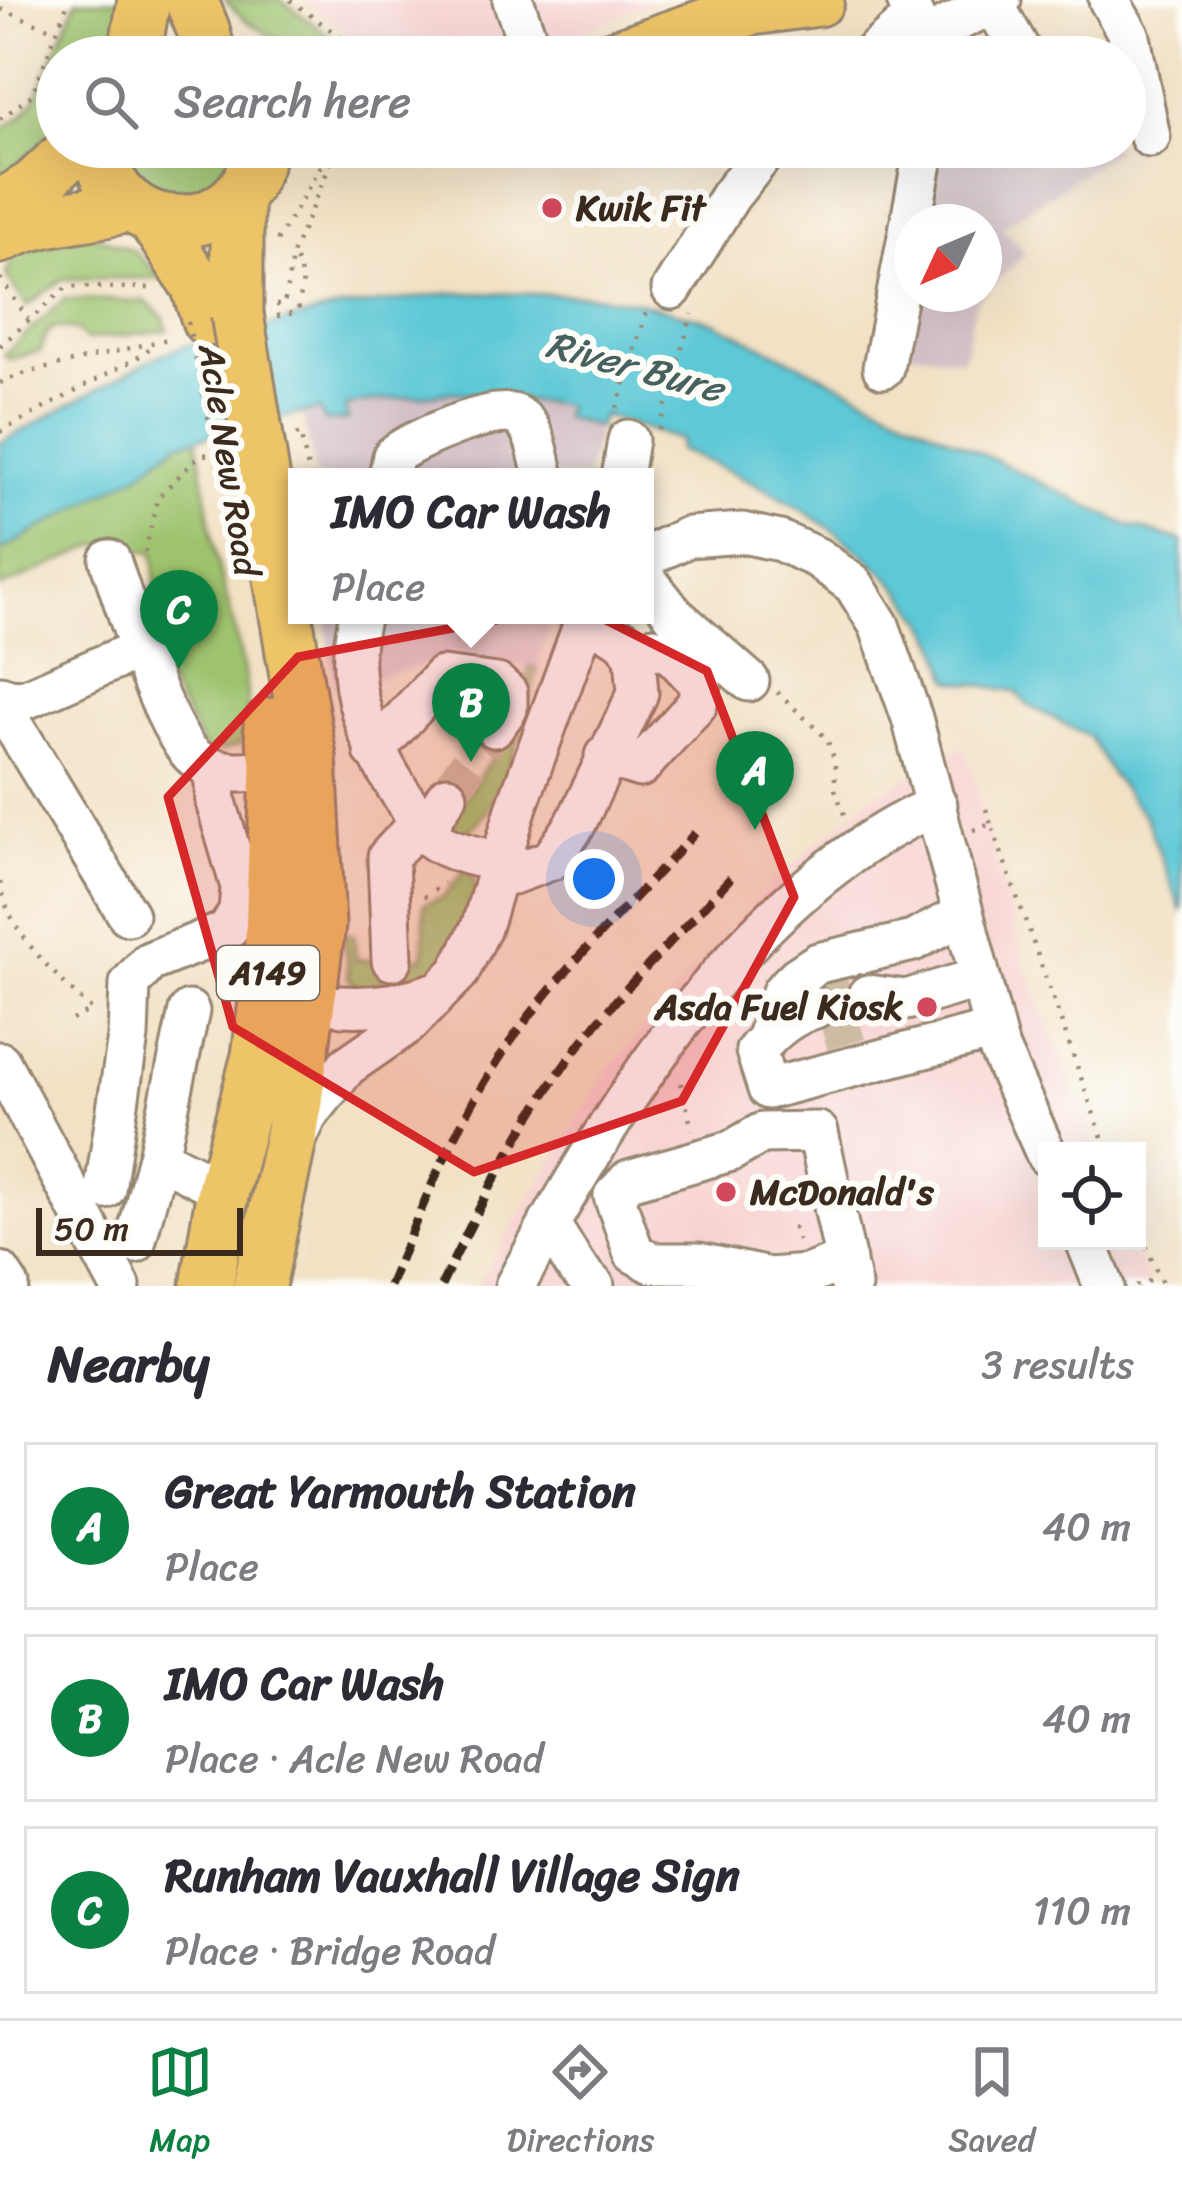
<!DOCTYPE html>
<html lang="en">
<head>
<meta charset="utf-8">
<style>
  body { margin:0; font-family:Sriracha,sans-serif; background:#f2f2f3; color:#2b2b33 }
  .controls { position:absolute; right:36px; bottom:36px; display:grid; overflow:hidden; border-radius:0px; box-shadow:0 12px 48px #0002 }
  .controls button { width:108px; height:108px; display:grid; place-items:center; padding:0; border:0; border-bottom:3px solid #e1e1e2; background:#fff; color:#2b2b33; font:60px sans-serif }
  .compass { position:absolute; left:894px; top:204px; width:108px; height:108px; border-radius:50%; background:#fff; box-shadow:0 12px 48px #0002; rotate:226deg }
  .scale { position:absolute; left:36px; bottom:30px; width:207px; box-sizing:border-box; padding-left:12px; border:6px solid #3b2a1e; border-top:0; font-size:33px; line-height:42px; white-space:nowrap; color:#3b2a1e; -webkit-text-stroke:9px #fdfcf7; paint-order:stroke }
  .you { position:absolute; left:594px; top:879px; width:42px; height:42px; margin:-30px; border:9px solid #fff; border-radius:50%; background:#1a73e8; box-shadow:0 0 0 18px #1a73e833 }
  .badge { display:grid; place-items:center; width:78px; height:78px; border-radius:50%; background:#0b8043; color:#fff; font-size:39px; font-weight:700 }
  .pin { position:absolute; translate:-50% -99px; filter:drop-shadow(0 3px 6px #0008) }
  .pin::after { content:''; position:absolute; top:63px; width:42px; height:36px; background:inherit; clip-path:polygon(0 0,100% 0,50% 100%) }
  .popup { position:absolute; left:288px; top:468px; width:366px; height:156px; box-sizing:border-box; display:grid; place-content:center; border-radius:0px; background:#fff; filter:drop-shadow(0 3px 9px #0005); font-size:39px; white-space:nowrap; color:#7c7c81 }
  .popup b { font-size:45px; color:#2b2b33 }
  .popup::after { content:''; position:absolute; left:50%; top:100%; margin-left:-24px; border:24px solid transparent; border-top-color:#fff }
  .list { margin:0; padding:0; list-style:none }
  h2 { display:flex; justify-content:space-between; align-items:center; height:156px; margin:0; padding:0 48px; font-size:51px }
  h2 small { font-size:39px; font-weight:400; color:#7c7c81 }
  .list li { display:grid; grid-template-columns:78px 1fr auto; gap:36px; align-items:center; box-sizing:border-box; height:168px; margin:0 24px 24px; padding:0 24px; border:3px solid #e1e1e2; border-radius:0px }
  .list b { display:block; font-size:45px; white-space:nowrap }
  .list p { margin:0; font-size:39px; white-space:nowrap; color:#7c7c81 }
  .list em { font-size:39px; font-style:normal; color:#7c7c81 }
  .icon { flex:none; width:66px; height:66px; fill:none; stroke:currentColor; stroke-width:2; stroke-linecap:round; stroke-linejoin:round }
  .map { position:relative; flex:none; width:1182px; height:1286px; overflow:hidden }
  .search { position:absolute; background:#fff; box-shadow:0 12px 48px #0002; left:36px; right:36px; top:36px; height:132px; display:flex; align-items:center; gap:30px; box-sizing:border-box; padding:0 42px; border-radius:66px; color:#7c7c81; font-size:45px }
  .sheet { height:732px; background:#fff }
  nav { display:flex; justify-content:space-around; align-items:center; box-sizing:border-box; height:168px; border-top:3px solid #e1e1e2; background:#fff; font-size:33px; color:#7c7c81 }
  nav a { display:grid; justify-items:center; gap:6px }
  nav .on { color:#0b8043 }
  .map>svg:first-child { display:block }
  .built { fill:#f7d0cf }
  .industrial { fill:#d2bec5 }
  .green { fill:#9ec36e; stroke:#6c7646; stroke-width:3 }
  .water { fill:#5dc8d6; stroke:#4c797a; stroke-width:3 }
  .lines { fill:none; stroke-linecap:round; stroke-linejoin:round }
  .minor-tunnel { stroke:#cdbca3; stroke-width:39; stroke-dasharray:39 20; stroke-linecap:butt }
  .minor-casing { stroke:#968671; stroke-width:45 }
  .major-casing { stroke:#968671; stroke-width:57 }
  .path { stroke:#968671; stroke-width:4.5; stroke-dasharray:3 9; stroke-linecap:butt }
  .minor { stroke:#fff; stroke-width:39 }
  .major { stroke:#eec469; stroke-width:51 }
  .rail { stroke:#3b2a1e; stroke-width:9; stroke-dasharray:18 9; stroke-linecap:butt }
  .major-bridge-casing { stroke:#968671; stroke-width:57; stroke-linecap:butt }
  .path-bridge { stroke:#968671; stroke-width:4.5; stroke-dasharray:3 9; stroke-linecap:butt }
  .major-bridge { stroke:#eec469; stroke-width:51 }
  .marked { fill:#d62828; fill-opacity:0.2; stroke:#d62828; stroke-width:9; stroke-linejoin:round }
  .poi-dot { fill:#d1495b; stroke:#fdfcf7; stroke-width:4.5 }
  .labels { text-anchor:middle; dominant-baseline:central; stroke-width:12; stroke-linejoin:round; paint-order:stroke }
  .shield { fill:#fdfcf7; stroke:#75695f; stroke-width:3 }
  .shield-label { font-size:33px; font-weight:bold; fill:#3b2a1e }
  .poi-label { font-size:36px; font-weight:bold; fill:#3b2a1e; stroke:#fdfcf7; text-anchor:start }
  .street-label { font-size:36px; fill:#3b2a1e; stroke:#fdfcf7 }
  .water-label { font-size:39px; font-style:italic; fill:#47615e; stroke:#fdfcf7 }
</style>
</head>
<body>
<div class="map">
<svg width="1182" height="1286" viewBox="0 0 1182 1286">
  <rect width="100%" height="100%" fill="#fdfcf7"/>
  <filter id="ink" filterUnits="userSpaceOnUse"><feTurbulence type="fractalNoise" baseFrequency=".00833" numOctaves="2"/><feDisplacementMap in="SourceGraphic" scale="24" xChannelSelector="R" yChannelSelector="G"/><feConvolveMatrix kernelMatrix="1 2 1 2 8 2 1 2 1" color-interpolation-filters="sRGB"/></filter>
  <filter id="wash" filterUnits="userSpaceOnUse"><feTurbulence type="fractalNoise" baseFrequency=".004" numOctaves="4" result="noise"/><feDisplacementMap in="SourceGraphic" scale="48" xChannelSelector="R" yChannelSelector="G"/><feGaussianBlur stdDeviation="2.7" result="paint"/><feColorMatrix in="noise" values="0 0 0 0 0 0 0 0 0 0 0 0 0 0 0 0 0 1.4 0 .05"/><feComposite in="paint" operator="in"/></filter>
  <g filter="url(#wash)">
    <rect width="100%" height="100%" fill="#f2e1c4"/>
    <!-- built -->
    <path class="built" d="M303,0H654L569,38L511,49L389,55L363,46Z
      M965,746L1021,954L1098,1151H1047V1241H1133L1149,1286H476L611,1066L772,882L871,797Z"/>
    <!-- industrial -->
    <path class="industrial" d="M943,147H1120L1002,227L1025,253L984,294V222H930Z
      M915,294H984L976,302L963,359L903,351Z
      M454,392L566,405L563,417L599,427L586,477H316L302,413L320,409L326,421L335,422L348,420L345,407Z
      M325,615H551L537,668L455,655L336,689Z"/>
    <!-- green -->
    <path class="green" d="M77,0H132L124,28L105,57H57V130L0,179V129L22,116L35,100Z
      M225,0H281L358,57H304L245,20Z
      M117,147H238L234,165L200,199L152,197Z
      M93,234L134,251L162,278L62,279L27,306L6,275L17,249Z
      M65,299L145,301L163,317L168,330L86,340L76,330L54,327L46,333L41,351L9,359L4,354Z
      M196,437C206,479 208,523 218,565C227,604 263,711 240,745L222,751L203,747L153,656L195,639L176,583L156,589L154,552L98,545L0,588V551L141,472L178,443Z
      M529,667L537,668C527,711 503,822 459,835L443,824C480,778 520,727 529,667Z
      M464,870L472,876L477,893L447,959L419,985L362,991L349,979L343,934L354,935L356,960H380L381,981H405V959L424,957V904L444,897Z"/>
    <!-- water -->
    <path class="water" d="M451,293L585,295L637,302L714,322L1127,525L1182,541V912L1146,818L1111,774L1089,737L1028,705L1015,691L950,680C945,666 942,649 934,636C884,548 770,484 679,450L681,440L602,415L599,427L563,417L565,405L454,392L360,403L345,407L348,420L326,422L319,410L302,413L178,443L141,472L0,551V443L160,355L185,346L337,309Z"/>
  </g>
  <g filter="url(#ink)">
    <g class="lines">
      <!-- minor-tunnel -->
      <path class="minor-tunnel" d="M447,796L494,727
        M810,990L863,975
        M822,1031L874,1016"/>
      <!-- minor casing -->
      <g class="minor-casing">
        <path id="minor" d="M513,0L533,57
          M907,0L930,57
          M1109,0L1130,37L1150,137
          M993,3L1024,57
          M922,38L1001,0
          M868,57L914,17
          M672,289L730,196L769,147
          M883,368L925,147
          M389,477L393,456C411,440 497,403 518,416C536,427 539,458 544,477
          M622,477L628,440
          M645,557L688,537L743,533L780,541L818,558L854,585L879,625L912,718L999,1049L1047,1156
          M110,560C125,603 163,732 195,758C220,777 249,773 277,767
          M645,578L675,616L749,681
          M360,615C340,685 370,749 409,806C413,814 417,824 423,831C442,851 474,856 500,862
          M0,696L13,700L28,698L140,649
          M0,703L128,915
          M374,751L442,677L497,684L507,693V709L494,727
          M605,756L640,767L697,704L701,685L671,653L653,647L635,657
          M424,831L447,796
          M497,873L513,874L551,860L575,825L638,693L635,657L625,641L586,618
          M392,960L388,857L419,823
          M868,995L906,1000L979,978
          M342,1006C377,1008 404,1003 437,992
          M815,1008C792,1015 771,1032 756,1051L768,1089L994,1030
          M189,1011L158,1157L223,1190
          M767,1037L782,992L797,977L818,963L913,941L962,915
          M0,1062L120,1286
          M296,1140L307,1116L347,1066L408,1024L459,972L481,928L517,806L587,615
          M105,1189L128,1037L130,984L149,962L227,931L239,911L241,887L216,802L214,768
          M549,1223L576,1267L594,1286
          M1086,1241L1104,1286
          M135,1243L158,1157
          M846,1260L807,1275L769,1278L699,1263H652L634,1253L614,1196L629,1180L731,1151L762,1133L818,1132L851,1286
          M0,1272L9,1286
          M515,1286C609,1112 747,887 937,805"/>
      </g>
      <!-- major casing -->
      <g class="major-casing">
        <path id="major" d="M191,0L203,29L210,57
          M134,57L144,0
          M612,57L752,9L818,0
          M99,147C113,246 245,246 260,147
          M0,207L34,186L76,147
          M152,217L197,285L208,320
          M0,237C42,215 87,218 131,205
          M237,314V198
          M207,1286L223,1190L258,1056L270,963L277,767L270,724
          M259,1286L292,1131L319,925L310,757L292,652"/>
      </g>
      <!-- path -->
      <path class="path" d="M290,0L362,53L377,57
        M1,9L56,31
        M0,119L32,95L69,0
        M796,170L815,147
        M277,241L320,168L340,147
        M0,278L28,319
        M276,305H284L293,252L335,153
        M277,316L298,312L303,280L293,252
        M0,346L67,287L152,288
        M0,383L22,374L172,338
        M617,408L647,310
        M659,430L692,314
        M0,432L137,358L154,345
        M296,435L300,433L310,477
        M145,552L158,497L200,455L223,454
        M777,692L827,739L835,761V789L845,817
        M986,809L991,824
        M973,830L991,824L994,832L1107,1151
        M0,882C7,933 56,975 92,1010
        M424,897L444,883
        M72,1020L89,1011
        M681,1083L692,1130
        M1137,1224L1163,1286
        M798,1241L794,1227L803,1224
        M1136,1286L1158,1278"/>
      <!-- minor -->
      <use href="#minor" class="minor"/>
      <!-- major -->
      <use href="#major" class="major"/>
      <!-- rail -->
      <path class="rail" d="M389,1286C419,1213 450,1138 492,1070C546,982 627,908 695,833
        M441,1286C484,1196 532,1102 596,1024C639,972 688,925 733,875"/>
      <!-- major-bridge casing -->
      <g class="major-bridge-casing">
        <path id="major-bridge" d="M237,314L292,652"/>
      </g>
      <!-- path-bridge -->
      <path class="path-bridge" d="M188,322L216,454"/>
      <!-- major-bridge -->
      <use href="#major-bridge" class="major-bridge"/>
    </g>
  </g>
  <!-- marked area -->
  <path class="marked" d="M576,605L707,671L794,897L682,1101L474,1172L233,1027L168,797L298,657Z"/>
  <!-- markers -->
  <g class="poi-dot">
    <circle cx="552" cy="208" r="12"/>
    <circle cx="927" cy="1007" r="12"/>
    <circle cx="726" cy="1192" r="12"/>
  </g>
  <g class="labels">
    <!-- shield labels -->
    <rect class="shield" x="217" y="946" width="102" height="54" rx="9"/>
    <g class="shield-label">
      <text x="268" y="973">A149</text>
    </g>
    <!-- poi labels -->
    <g class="poi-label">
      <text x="576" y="208">Kwik Fit</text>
      <text x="903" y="1007" text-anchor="end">Asda Fuel Kiosk</text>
      <text x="750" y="1192">McDonald's</text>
    </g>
    <!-- street labels -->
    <g class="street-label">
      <text transform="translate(229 460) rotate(81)">Acle New Road</text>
    </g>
    <!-- water labels -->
    <g class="water-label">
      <text transform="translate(635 366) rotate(15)">River Bure</text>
    </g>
  </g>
</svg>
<div class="controls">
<button><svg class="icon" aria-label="locate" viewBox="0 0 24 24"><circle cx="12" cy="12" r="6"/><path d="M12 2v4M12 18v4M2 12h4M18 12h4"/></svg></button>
</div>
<svg class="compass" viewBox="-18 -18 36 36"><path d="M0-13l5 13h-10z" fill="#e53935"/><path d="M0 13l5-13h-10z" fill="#7c7c81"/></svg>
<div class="scale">50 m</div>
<div class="you"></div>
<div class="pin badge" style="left:755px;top:830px">A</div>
<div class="pin badge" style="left:471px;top:762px">B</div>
<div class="popup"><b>IMO Car Wash</b>Place</div>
<div class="pin badge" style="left:179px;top:669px">C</div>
<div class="search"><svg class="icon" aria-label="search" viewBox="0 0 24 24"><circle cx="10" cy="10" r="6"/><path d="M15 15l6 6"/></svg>Search here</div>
</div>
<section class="sheet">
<h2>Nearby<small>3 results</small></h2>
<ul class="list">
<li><span class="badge">A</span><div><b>Great Yarmouth Station</b><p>Place</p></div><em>40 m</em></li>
<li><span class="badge">B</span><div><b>IMO Car Wash</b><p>Place · Acle New Road</p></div><em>40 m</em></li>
<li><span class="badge">C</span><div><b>Runham Vauxhall Village Sign</b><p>Place · Bridge Road</p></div><em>110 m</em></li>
</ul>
</section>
<nav>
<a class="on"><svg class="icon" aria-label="map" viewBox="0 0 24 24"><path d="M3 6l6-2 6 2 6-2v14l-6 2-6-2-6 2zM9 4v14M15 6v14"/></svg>Map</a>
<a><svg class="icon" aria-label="directions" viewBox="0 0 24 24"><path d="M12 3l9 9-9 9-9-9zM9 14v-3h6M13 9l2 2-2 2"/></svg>Directions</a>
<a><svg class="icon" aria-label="saved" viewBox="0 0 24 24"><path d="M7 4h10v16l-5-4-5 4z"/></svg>Saved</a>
</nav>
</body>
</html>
